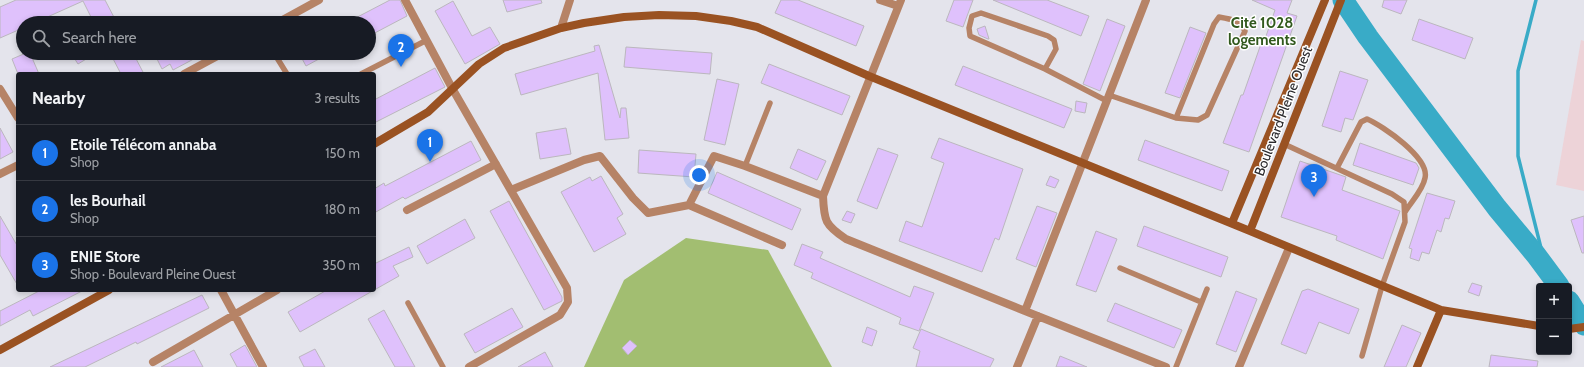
<!DOCTYPE html>
<html lang="en">
<head>
<meta charset="utf-8">
<style>
  body { margin:0; font-family:Cabin,sans-serif; background:#242831; color:#f1f3f6 }
  .controls { position:absolute; right:12px; bottom:12px; display:grid; overflow:hidden; border-radius:4px; box-shadow:0 2px 6px #0003 }
  .controls button { width:36px; height:36px; display:grid; place-items:center; padding:0; border:0; border-bottom:1px solid #363941; background:#171b24; color:#f1f3f6; font:20px sans-serif }
  .you { position:absolute; left:699px; top:175px; width:14px; height:14px; margin:-10px; border:3px solid #fff; border-radius:50%; background:#1a73e8; box-shadow:0 0 0 6px #1a73e833 }
  .badge { display:grid; place-items:center; width:26px; height:26px; border-radius:50%; background:#1a73e8; color:#fff; font-size:13px; font-weight:700 }
  .pin { position:absolute; translate:-50% -33px; filter:drop-shadow(0 1px 2px #0008) }
  .pin::after { content:''; position:absolute; top:21px; width:14px; height:12px; background:inherit; clip-path:polygon(0 0,100% 0,50% 100%) }
  .list { margin:0; padding:0; list-style:none }
  h2 { display:flex; justify-content:space-between; align-items:center; height:52px; margin:0; padding:0 16px; font-size:17px }
  h2 small { font-size:13px; font-weight:400; color:#9ea1a6 }
  .list li { display:grid; grid-template-columns:26px 1fr auto; gap:12px; align-items:center; box-sizing:border-box; height:56px; padding:0 16px; border-top:1px solid #363941 }
  .list b { display:block; font-size:15px; white-space:nowrap }
  .list p { margin:0; font-size:13px; white-space:nowrap; color:#9ea1a6 }
  .list em { font-size:13px; font-style:normal; color:#9ea1a6 }
  .icon { flex:none; width:22px; height:22px; fill:none; stroke:currentColor; stroke-width:2; stroke-linecap:round; stroke-linejoin:round }
  .map { position:relative; flex:none; width:1584px; height:367px; overflow:hidden }
  .search { position:absolute; background:#171b24; box-shadow:0 2px 6px #0003; left:16px; top:16px; width:360px; height:44px; display:flex; align-items:center; gap:10px; box-sizing:border-box; padding:0 14px; border-radius:22px; color:#9ea1a6; font-size:15px }
  .panel { position:absolute; background:#171b24; box-shadow:0 2px 6px #0003; left:16px; top:72px; width:360px; height:220px; border-radius:4px }
  .map>svg:first-child { display:block }
  .education { fill:#edd3d8 }
  .forest { fill:#a2be71 }
  .lines { fill:none; stroke-linecap:round; stroke-linejoin:round }
  .stream { stroke:#39abc7; stroke-width:3.5 }
  .river { stroke:#39abc7; stroke-width:21 }
  .building { fill:#dfc1fc; stroke:#bbb7be }
  .lane { stroke:#b68366; stroke-width:5.5 }
  .street { stroke:#b68366; stroke-width:8 }
  .secondary { stroke:#9a5222; stroke-width:8 }
  .labels { text-anchor:middle; dominant-baseline:central; stroke-width:3; stroke-linejoin:round; paint-order:stroke }
  .street-label { font-size:14px; fill:#2c2b2e; stroke:#fff }
  .neighbourhood-label { font-size:15px; font-weight:bold; fill:#31591d; stroke:#fff }
</style>
</head>
<body>
<div class="map">
<svg width="1584" height="367" viewBox="0 0 1584 367">
  <rect width="100%" height="100%" fill="#e4e4ec"/>
  <!-- education -->
  <path class="education" d="M1581,40L1584,41V191L1556,185Z"/>
  <!-- forest -->
  <path class="forest" d="M686,238L768,250L832,367H584L624,280Z"/>
  <g class="lines">
    <!-- stream -->
    <path class="stream" d="M1536,0L1518,71V156L1546,268"/>
    <!-- river -->
    <path class="river" d="M1343,0L1368,37L1497,208L1536,255L1559,286
      M1569,301L1584,325"/>
  </g>
  <!-- building -->
  <path class="building" d="M16,0H105L117,23H94L83,1L34,23H23V28L0,38V7Z
    M390,0H400L407,16L369,36V23H346Z
    M503,0H541L542,3L507,12Z
    M781,0H798L864,26L856,46L775,13Z
    M954,0H973L963,27L946,21Z
    M993,0H1047L1089,16L1081,36Z
    M1252,0H1292L1287,13L1297,16L1249,152L1223,143L1241,95H1243L1262,41L1264,42L1275,10Z
    M1384,0H1407L1401,14L1382,7Z
    M453,1L472,36L490,27L500,44L465,64L435,11Z
    M1107,19L1125,26L1100,91L1083,84Z
    M1419,19L1473,38L1465,59L1412,40Z
    M985,26L989,39H988L979,35L977,29Z
    M1190,27L1206,33L1180,98L1165,93Z
    M599,45L620,118L621,108H626L629,138L605,140L598,73L521,95L515,74L595,51L594,46Z
    M626,47L712,53L710,74L624,67Z
    M26,53H30L39,74H18L12,59Z
    M71,53H96L78,64Z
    M110,53H133L144,74H121Z
    M154,53H205L173,70L170,64L162,69Z
    M299,53H330L306,66Z
    M769,64L850,96L842,115L761,83Z
    M963,66L1072,109L1064,128L955,85Z
    M435,68L445,87L374,123V100Z
    M1340,71L1368,80L1353,120L1345,118L1341,132L1322,126Z
    M717,79L739,84L725,145L704,140Z
    M1076,101L1087,103L1085,113L1075,111Z
    M0,128L13,152L0,159Z
    M566,128L571,154L540,159L536,133Z
    M939,138L1023,169L999,240L995,238L982,272L899,241L906,221L922,227L944,163L931,158Z
    M1145,140L1229,171L1222,191L1138,160Z
    M471,141L481,160L405,199L403,197L374,213V189L384,183L385,186Z
    M1360,143L1416,163L1419,168L1413,185L1353,165Z
    M878,148L898,155L877,209L857,201Z
    M798,149L826,161L817,180L790,168Z
    M639,150L696,154L694,177L638,173Z
    M1300,161L1346,177L1342,190L1400,211L1383,259L1336,240L1337,236L1281,217Z
    M717,172L801,209L792,230L708,193Z
    M601,176L623,214L617,218L626,234L594,252L561,192L590,177L592,181Z
    M1050,176L1059,180L1055,188L1046,185Z
    M1427,193L1455,201L1449,219L1445,218L1441,232L1437,230L1429,254L1422,252L1419,261L1410,258L1412,249L1409,248Z
    M509,201L562,297V301L544,310L490,211Z
    M1037,206L1057,213L1036,267L1016,259Z
    M847,211L855,214L851,223L842,220Z
    M0,216L18,247V286L0,255Z
    M1584,216V253H1582L1571,220Z
    M465,219L475,238L427,264L417,246Z
    M1144,226L1228,257L1221,277L1137,246Z
    M1096,231L1117,239L1096,292L1076,285Z
    M802,244L823,252L820,258L910,297L914,286L934,293L919,331L899,324L901,318L811,278L813,273L794,265Z
    M409,247L413,257L393,266L399,276L300,332L288,312L327,290H374V264Z
    M1472,283L1482,286L1479,296L1468,292Z
    M1308,289L1359,309L1349,334L1319,322L1306,354L1281,344L1302,291Z
    M41,290H84L33,316L30,310L0,326V311Z
    M1236,291L1257,299L1236,352L1216,344Z
    M202,295L209,308L137,344L136,342L85,367H50Z
    M1115,303L1182,330L1174,348L1107,321Z
    M512,308L523,327L475,353L464,334Z
    M384,310L415,367H395L368,319Z
    M1402,325L1421,333L1406,367H1384Z
    M867,327L877,331L872,346L862,342Z
    M921,329L994,359L990,367H916L920,351L913,348Z
    M630,340L637,346L628,355L622,348Z
    M245,345L257,367H237L230,354Z
    M315,349L325,367H304L299,357Z
    M194,350L203,367H161Z
    M545,352L553,367H518Z
    M1491,355L1538,361L1537,367H1489Z
    M1060,356L1087,367H1056Z"/>
  <g class="lines">
    <!-- lane -->
    <path class="lane" d="M274,53L287,74
      M1045,69L1056,49L1054,40L1048,36L981,13L972,16L969,28L970,36L1045,69L1107,101
      M361,74L427,40
      M1109,95L1176,118L1198,120L1207,115L1245,31C1239,20 1231,19 1219,17L1214,24L1176,118
      M1284,144L1392,194L1404,202L1405,222L1382,286L1362,356
      M745,166L770,103
      M1337,168L1361,122L1367,119C1383,126 1430,158 1425,178C1423,190 1411,202 1405,212
      M1120,268L1201,302
      M408,303L443,367
      M1176,367L1207,289"/>
    <!-- street -->
    <path class="street" d="M405,0L452,88L567,288L568,302L560,315L469,367
      M880,0L898,6
      M901,0L823,196C824,221 825,225 846,239L1025,311L1146,0
      M277,23L319,0
      M561,28L570,0
      M184,74L223,53
      M0,89L18,118
      M0,174L18,165
      M511,190L584,160L600,156L633,198L648,213L689,205L782,245
      M689,205L714,156L745,166L823,196
      M407,210L496,164
      M221,290L263,367
      M1025,311L1166,367
      M153,362L277,290
      M1017,367L1038,316
      M1239,367L1289,248"/>
    <!-- secondary -->
    <path class="secondary" d="M374,144L428,112L479,64L504,48L561,28L584,23L624,17L659,15L696,16L731,21L757,27L869,76L1250,231L1441,310L1539,326
      M1232,223L1325,0
      M1250,231L1341,0
      M1569,329L1584,327
      M0,350L109,290
      M1417,367L1441,310"/>
  </g>
  <g class="labels">
    <!-- street labels -->
    <g class="street-label">
      <text transform="translate(1283 111) rotate(-69)">Boulevard Pleine Ouest</text>
    </g>
    <!-- neighbourhood labels -->
    <g class="neighbourhood-label">
      <text x="1262" y="23">Cité 1028<tspan x="1262" dy="17">logements</tspan></text>
    </g>
  </g>
</svg>
<div class="controls">
<button>+</button>
<button>−</button>
</div>
<div class="you"></div>
<div class="pin badge" style="left:430px;top:162px">1</div>
<div class="pin badge" style="left:401px;top:67px">2</div>
<div class="pin badge" style="left:1314px;top:197px">3</div>
<div class="search"><svg class="icon" aria-label="search" viewBox="0 0 24 24"><circle cx="10" cy="10" r="6"/><path d="M15 15l6 6"/></svg>Search here</div>
<section class="panel">
<h2>Nearby<small>3 results</small></h2>
<ul class="list">
<li><span class="badge">1</span><div><b>Etoile Télécom annaba</b><p>Shop</p></div><em>150 m</em></li>
<li><span class="badge">2</span><div><b>les Bourhail</b><p>Shop</p></div><em>180 m</em></li>
<li><span class="badge">3</span><div><b>ENIE Store</b><p>Shop · Boulevard Pleine Ouest</p></div><em>350 m</em></li>
</ul>
</section>
</div>
</body>
</html>
